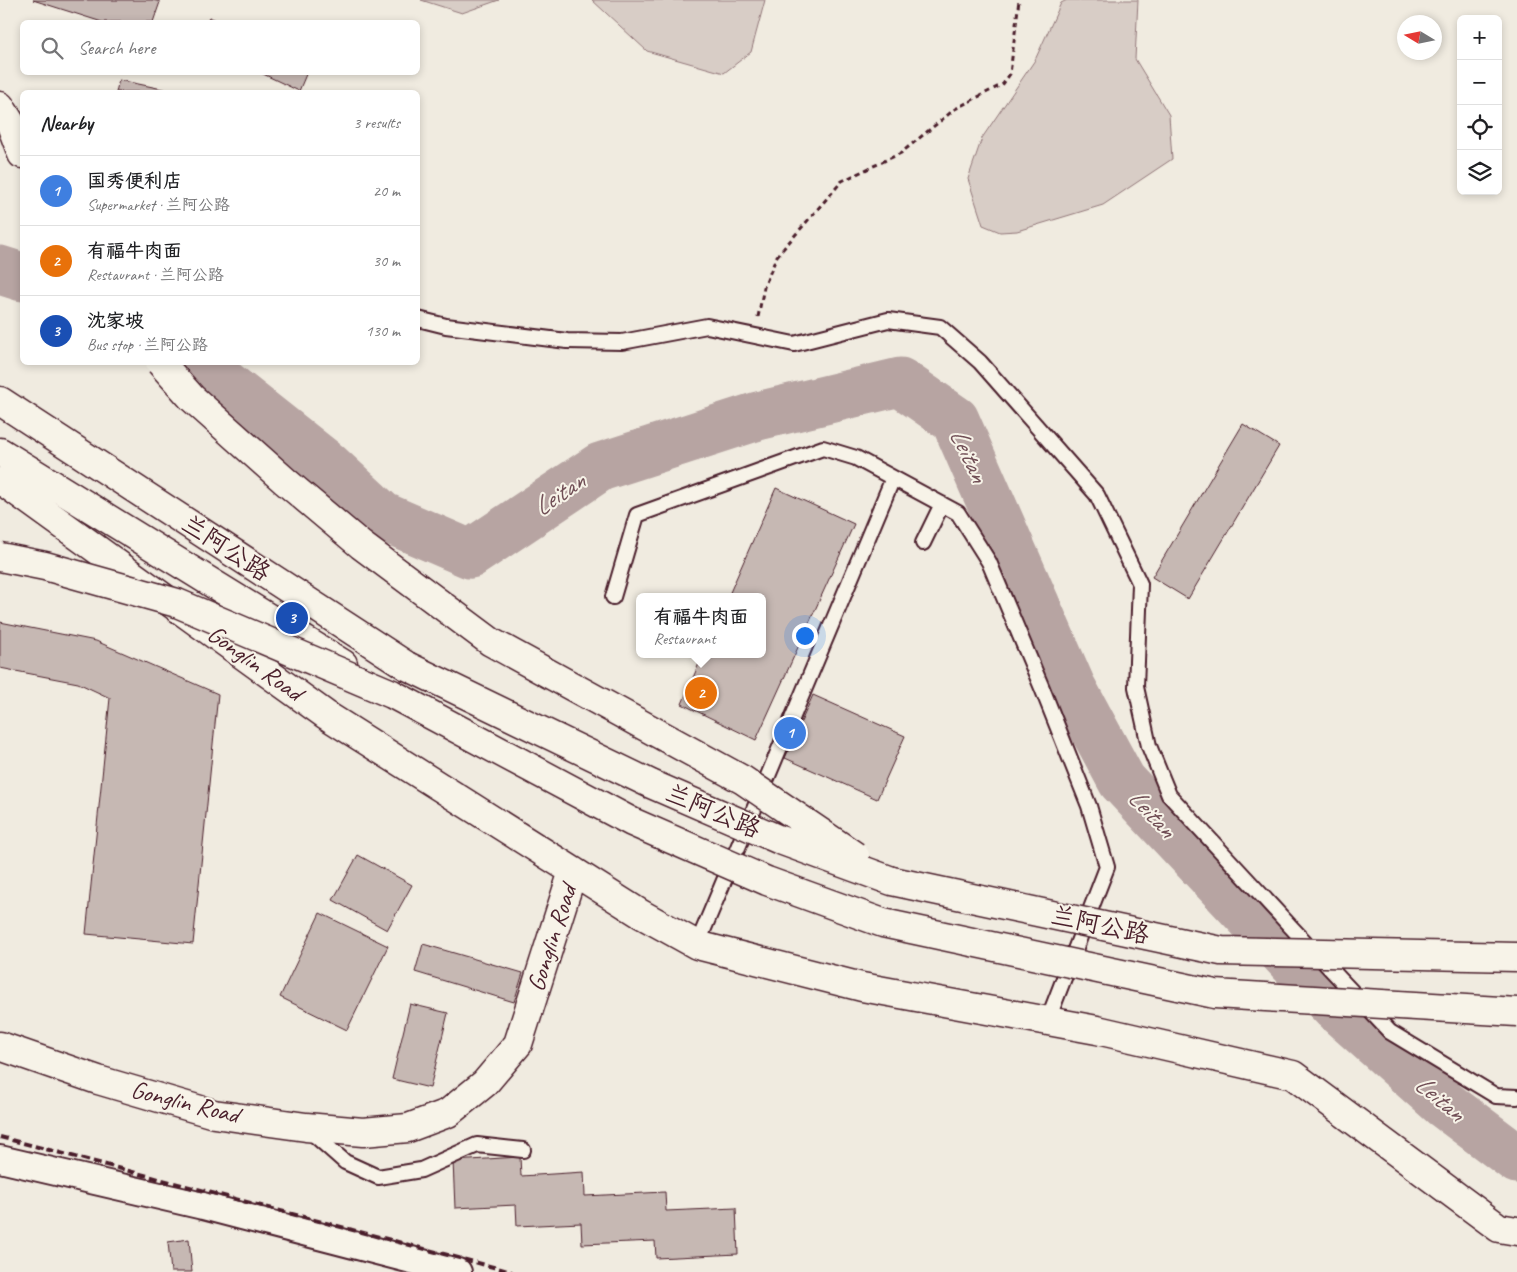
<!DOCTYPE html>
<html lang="en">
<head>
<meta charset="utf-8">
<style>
  body { margin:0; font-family:Caveat,"LXGW WenKai TC",sans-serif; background:#f2f2f2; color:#202124 }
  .controls { position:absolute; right:15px; top:15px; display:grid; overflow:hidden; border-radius:8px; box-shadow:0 2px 8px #0003 }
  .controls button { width:45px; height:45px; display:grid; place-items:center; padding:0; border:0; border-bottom:1px solid #e0e0e0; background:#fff; color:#202124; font:25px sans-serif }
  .compass { position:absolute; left:1397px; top:15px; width:45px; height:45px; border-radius:50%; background:#fff; box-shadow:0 2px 8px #0003; rotate:280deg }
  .you { position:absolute; left:804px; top:635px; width:18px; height:18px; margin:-12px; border:4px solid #fff; border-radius:50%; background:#1a73e8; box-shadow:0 0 0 8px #1a73e833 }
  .badge { display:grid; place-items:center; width:32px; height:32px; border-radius:50%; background:#d1495b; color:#fff; font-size:16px; font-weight:700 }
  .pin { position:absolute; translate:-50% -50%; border:2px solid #fff; box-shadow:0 1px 5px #0006 }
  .popup { position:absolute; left:636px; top:593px; width:130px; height:65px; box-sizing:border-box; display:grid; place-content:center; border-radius:8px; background:#fff; filter:drop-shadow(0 1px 4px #0005); font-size:16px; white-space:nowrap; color:#757577 }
  .popup b { font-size:19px; color:#202124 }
  .popup::after { content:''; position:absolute; left:50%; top:100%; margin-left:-10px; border:10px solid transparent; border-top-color:#fff }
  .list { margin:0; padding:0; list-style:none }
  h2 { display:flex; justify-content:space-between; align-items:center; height:65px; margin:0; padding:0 20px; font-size:21px }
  h2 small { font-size:16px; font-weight:400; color:#757577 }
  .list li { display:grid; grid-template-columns:32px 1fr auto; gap:15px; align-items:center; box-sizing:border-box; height:70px; padding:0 20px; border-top:1px solid #e0e0e0 }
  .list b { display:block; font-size:19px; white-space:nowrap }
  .list p { margin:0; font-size:16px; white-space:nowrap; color:#757577 }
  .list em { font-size:16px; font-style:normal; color:#757577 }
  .icon { flex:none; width:28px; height:28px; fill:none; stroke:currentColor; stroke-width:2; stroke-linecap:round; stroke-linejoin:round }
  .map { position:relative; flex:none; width:1517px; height:1272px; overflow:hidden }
  .search { position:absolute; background:#fff; box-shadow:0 2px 8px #0003; left:20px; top:20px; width:400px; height:55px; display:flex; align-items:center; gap:12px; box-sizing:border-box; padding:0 18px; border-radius:8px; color:#757577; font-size:19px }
  .panel { position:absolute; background:#fff; box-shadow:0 2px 8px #0003; left:20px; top:90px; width:400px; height:275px; border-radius:8px }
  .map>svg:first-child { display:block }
  .green { fill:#d8cdc6; stroke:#917678 }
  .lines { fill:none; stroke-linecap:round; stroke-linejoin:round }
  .river { stroke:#b7a4a2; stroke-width:49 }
  .building { fill:#c6b8b3; stroke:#4a1f2b }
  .lane-casing { stroke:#4a1f2b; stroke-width:18 }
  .street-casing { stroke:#4a1f2b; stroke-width:30 }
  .secondary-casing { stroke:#4a1f2b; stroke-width:31 }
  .highway-casing { stroke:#4a1f2b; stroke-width:31 }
  .path { stroke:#4a1f2b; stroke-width:3; stroke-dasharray:5 4; stroke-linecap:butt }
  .lane { stroke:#f7f3e8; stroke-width:14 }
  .street { stroke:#f7f3e8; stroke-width:26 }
  .secondary { stroke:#f7f3e8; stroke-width:28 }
  .highway { stroke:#f7f3e8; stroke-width:28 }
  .rail { stroke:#4a1f2b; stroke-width:4; stroke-dasharray:8 4; stroke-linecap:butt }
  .highway-bridge-casing { stroke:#4a1f2b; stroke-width:31; stroke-linecap:butt }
  .highway-bridge { stroke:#f7f3e8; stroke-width:28 }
  .labels { text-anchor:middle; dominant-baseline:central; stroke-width:4; stroke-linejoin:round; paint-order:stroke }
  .street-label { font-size:25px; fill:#4a1f2b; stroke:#f7f3e8 }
  .water-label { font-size:26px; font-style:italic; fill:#704e55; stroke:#f7f3e8 }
</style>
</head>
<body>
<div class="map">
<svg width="1517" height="1272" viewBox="0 0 1517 1272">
  <rect width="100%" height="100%" fill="#f0ebe0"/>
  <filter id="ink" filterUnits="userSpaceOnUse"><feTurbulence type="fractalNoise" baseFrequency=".02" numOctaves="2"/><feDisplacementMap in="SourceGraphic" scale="10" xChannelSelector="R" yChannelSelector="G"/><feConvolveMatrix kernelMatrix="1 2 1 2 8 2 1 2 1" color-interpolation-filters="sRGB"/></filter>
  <g filter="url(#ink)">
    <!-- green -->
    <path class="green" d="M421,0H499L462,13Z
      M592,0H765L751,52L724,73L647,51Z
      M1067,0H1138L1135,59L1169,115L1172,159L1103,205L1017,231L1000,232L983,225L968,179L982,138L1035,60L1061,3Z"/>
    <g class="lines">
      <!-- river -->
      <path class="river" d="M0,270L22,277
        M197,362L327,465L382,516L470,554L600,467L758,416L900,382L955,420L1071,686L1122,781L1335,1007L1444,1104L1517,1159"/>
    </g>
    <!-- building -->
    <path class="building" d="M33,0H153L160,2L153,22H102Z
      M209,17L221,22H206Z
      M259,72H307L299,91Z
      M119,80L177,92H116Z
      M1243,424L1279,446L1188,599L1152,577Z
      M776,488L854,524L756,740L682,704L703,654H762V597H728Z
      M0,622L96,641L218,694L193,944L86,934L110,698L78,683L0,668Z
      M813,695L905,736L877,799L785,758Z
      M358,855L412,885L387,930L333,900Z
      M320,913L388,946L347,1030L280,997Z
      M423,944L523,973L514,1002L415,972Z
      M410,1004L448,1013L430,1088L392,1079Z
      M520,1157L521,1176L584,1172L585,1196L665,1192L666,1211L736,1208L738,1254L656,1258L655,1241L582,1244L581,1223L517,1226L516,1205L455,1208L453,1161Z
      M189,1239L192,1272H171L168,1242Z"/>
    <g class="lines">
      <!-- lane casing -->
      <g class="lane-casing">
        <path id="lane" d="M418,319L446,326L567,341L622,342L707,326L794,344L888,320L940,327L980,362L1097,495L1140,584L1136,687L1149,746L1169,795L1291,927L1390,1032L1496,1096L1517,1097
          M923,543L942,504
          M613,597L637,515L823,448L856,458L958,513L989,562L1042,688L1089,806L1107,867L1047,1022
          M697,945L893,478
          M310,1131L345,1162L378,1177L421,1170L477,1145L523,1150"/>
      </g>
      <!-- street casing -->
      <g class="street-casing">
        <path id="street" d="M0,1159L203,1206L458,1272"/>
      </g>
      <!-- secondary casing -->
      <g class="secondary-casing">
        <path id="secondary" d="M0,482L5,483L326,715L641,914L697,945L862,987L1097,1030L1293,1075L1499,1228L1517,1231
          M0,1046L98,1080L214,1114L306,1127L363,1132L408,1128L448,1113L485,1083L518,1044L573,871"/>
      </g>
      <!-- highway casing -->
      <g class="highway-casing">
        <path id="highway" d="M0,106L10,122L22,154
          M0,401L407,666
          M0,452L343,664"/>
      </g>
      <!-- path -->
      <path class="path" d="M758,317L764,287L777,256L842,181L901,153L955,109L1003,84L1010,74L1019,0"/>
      <!-- lane -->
      <use href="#lane" class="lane"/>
      <!-- street -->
      <use href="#street" class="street"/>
      <!-- secondary -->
      <use href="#secondary" class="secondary"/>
      <!-- highway -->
      <use href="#highway" class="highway"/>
      <!-- rail -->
      <path class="rail" d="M0,1137L512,1272"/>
      <!-- highway-bridge casing -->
      <g class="highway-bridge-casing">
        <path id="highway-bridge" d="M160,362L192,398L285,481L361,545L491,642L743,780L855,856
          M0,557L45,566L177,603L392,694L632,822L767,881L883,923L1215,994L1517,1012
          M407,666L651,784L780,840L892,881L1221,951L1517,957"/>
      </g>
      <!-- highway-bridge -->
      <use href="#highway-bridge" class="highway-bridge"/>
    </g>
  </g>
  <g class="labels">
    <!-- street labels -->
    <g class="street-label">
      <text transform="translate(226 548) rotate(33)">兰阿公路</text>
      <text transform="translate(255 663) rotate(36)">Gonglin Road</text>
      <text transform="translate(713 811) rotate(23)">兰阿公路</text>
      <text transform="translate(1100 925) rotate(12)">兰阿公路</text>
      <text transform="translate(552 938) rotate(-72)">Gonglin Road</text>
      <text transform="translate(185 1102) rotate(14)">Gonglin Road</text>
    </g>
    <!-- water labels -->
    <g class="water-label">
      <text transform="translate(969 455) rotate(65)">Leitan</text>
      <text transform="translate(559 494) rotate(-34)">Leitan</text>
      <text transform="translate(1152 813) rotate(47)">Leitan</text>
      <text transform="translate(1440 1098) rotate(40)">Leitan</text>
    </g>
  </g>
</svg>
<div class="controls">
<button>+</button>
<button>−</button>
<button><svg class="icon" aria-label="locate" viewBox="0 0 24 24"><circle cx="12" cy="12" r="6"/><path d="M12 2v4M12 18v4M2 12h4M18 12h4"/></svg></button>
<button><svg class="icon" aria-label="layers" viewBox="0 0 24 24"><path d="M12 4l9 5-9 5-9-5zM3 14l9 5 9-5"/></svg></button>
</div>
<svg class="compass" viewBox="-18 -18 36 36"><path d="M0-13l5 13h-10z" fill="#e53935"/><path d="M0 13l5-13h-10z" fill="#757577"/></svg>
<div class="you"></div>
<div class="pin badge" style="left:790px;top:733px;background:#3f7fe0">1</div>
<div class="pin badge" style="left:701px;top:693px;background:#e8710a">2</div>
<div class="popup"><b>有福牛肉面</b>Restaurant</div>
<div class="pin badge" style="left:292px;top:618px;background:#1a4fb4">3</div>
<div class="search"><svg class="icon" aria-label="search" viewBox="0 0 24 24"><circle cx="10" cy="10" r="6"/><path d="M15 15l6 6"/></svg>Search here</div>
<section class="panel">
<h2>Nearby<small>3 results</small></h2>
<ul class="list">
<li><span class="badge" style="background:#3f7fe0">1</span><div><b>国秀便利店</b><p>Supermarket · 兰阿公路</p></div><em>20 m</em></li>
<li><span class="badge" style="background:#e8710a">2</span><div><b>有福牛肉面</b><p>Restaurant · 兰阿公路</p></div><em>30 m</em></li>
<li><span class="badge" style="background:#1a4fb4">3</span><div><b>沈家坡</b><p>Bus stop · 兰阿公路</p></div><em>130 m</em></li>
</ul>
</section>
</div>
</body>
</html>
